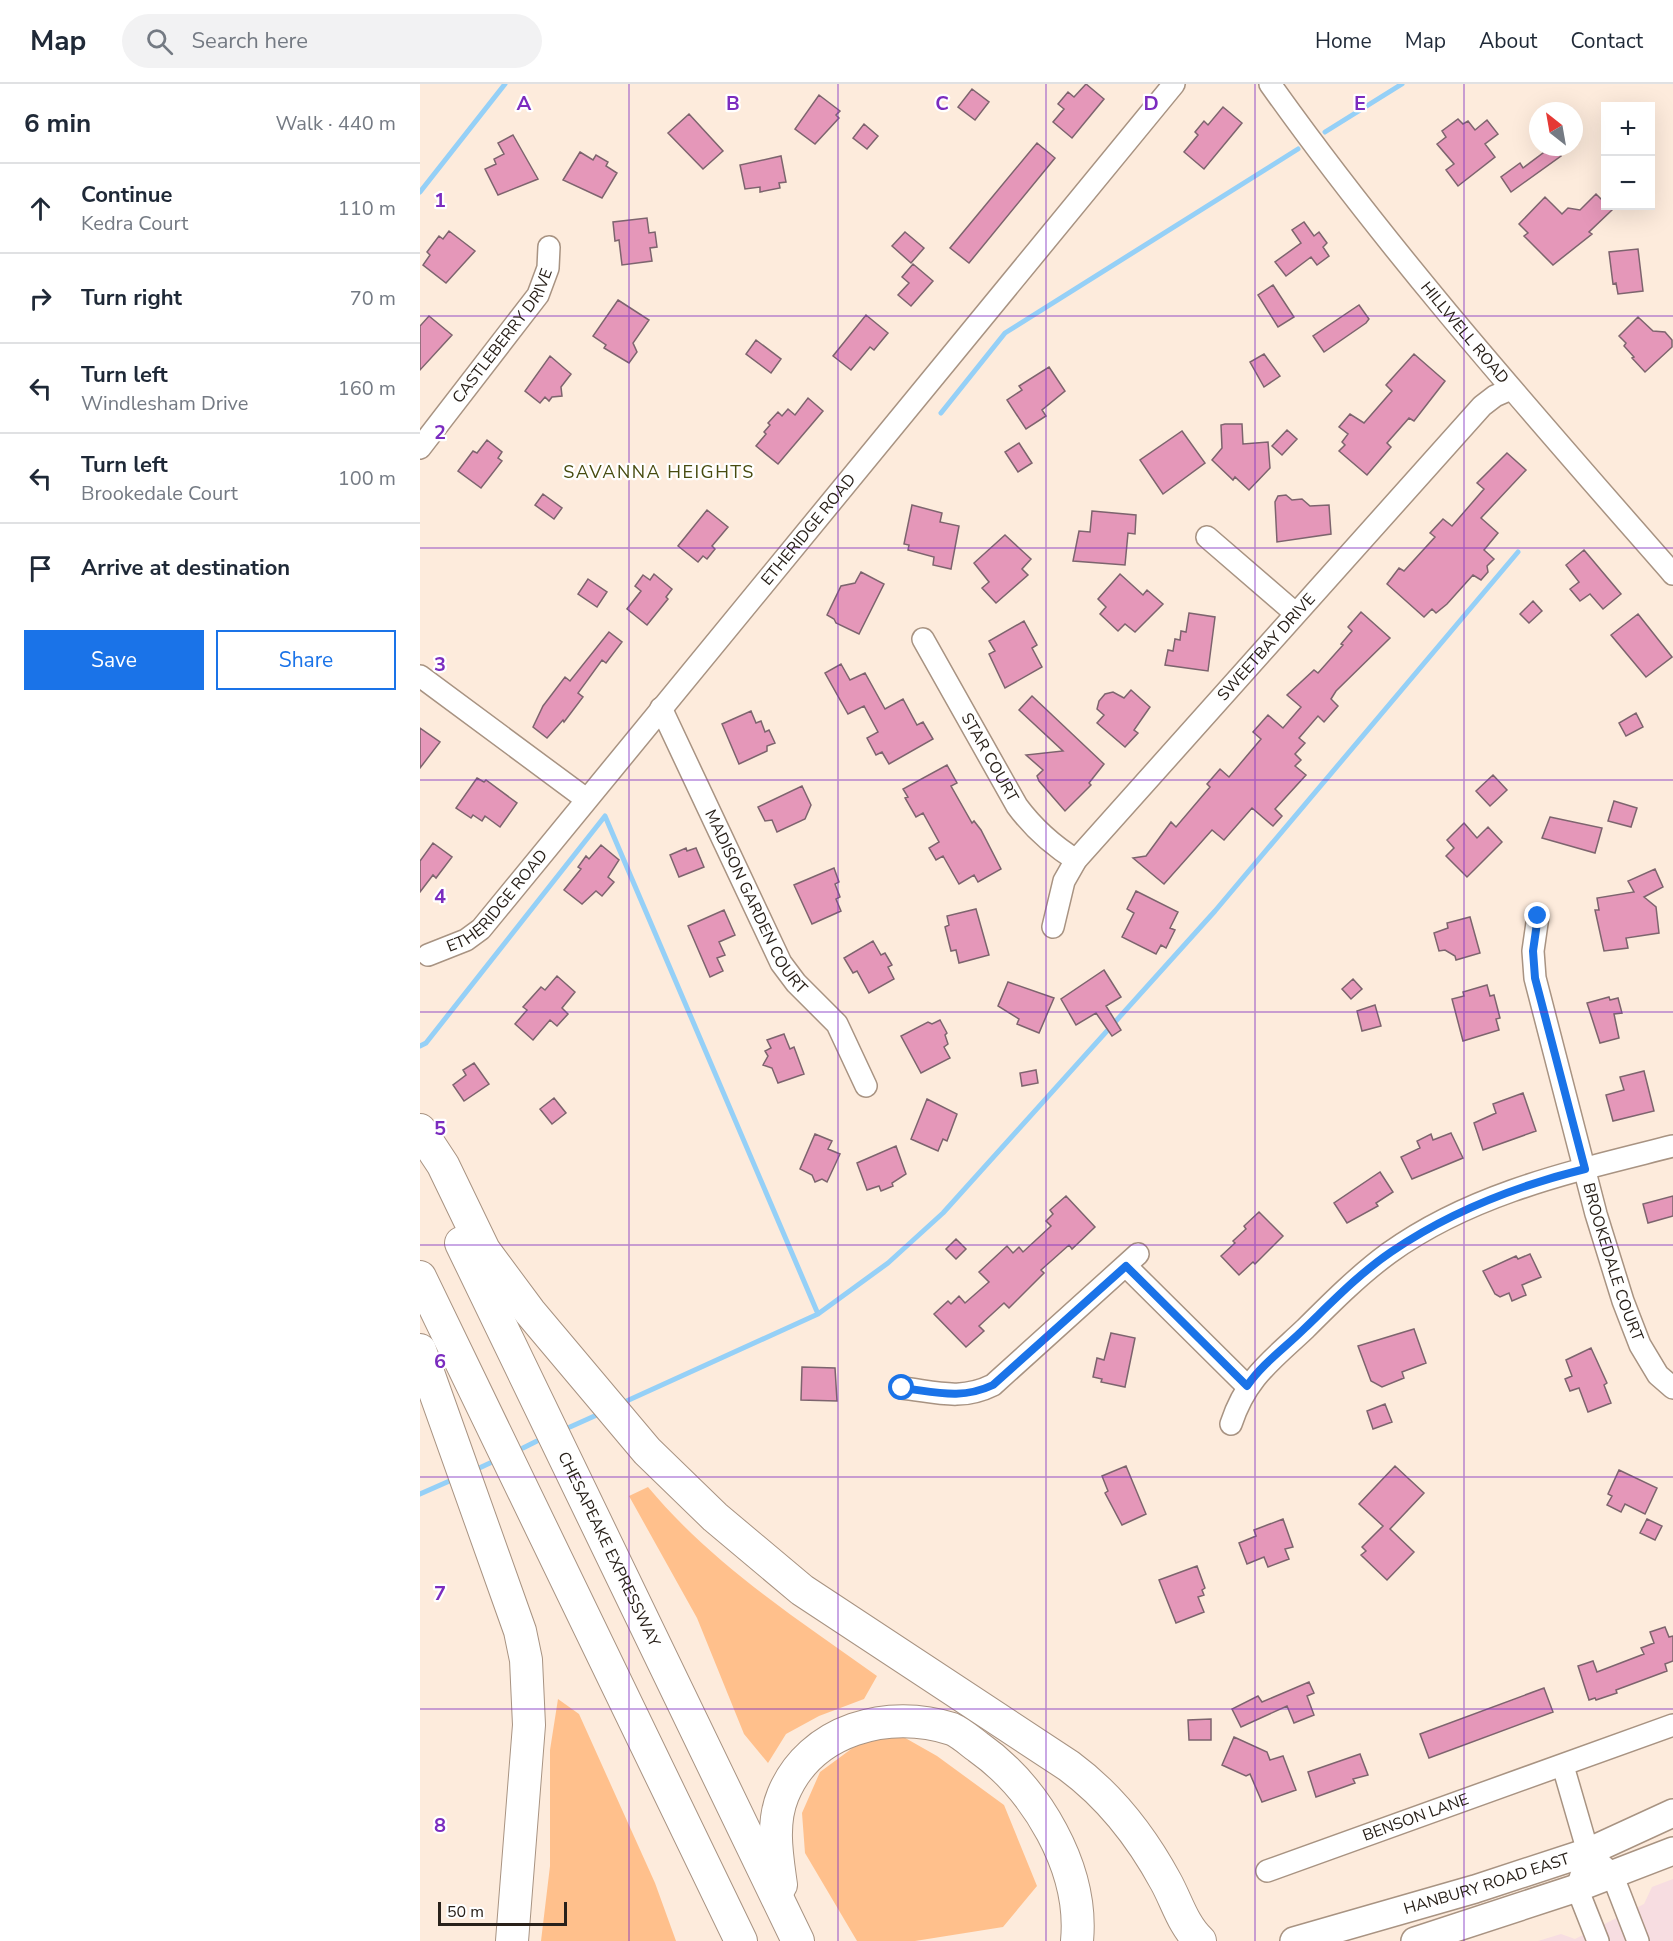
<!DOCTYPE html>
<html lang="en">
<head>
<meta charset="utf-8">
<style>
  body { margin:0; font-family:"Nunito Sans",sans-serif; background:#f2f2f3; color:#1f2937 }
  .controls { position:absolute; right:18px; top:18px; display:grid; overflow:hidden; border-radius:0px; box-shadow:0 6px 24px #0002 }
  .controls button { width:54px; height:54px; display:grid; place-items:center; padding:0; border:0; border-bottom:2px solid #e0e1e3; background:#fff; color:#1f2937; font:30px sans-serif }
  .compass { position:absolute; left:1109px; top:18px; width:54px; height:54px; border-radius:50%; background:#fff; box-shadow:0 6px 24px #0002; rotate:329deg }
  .scale { position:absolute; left:18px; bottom:15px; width:129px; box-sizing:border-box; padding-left:6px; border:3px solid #29211a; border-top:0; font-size:16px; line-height:21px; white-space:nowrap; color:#29211a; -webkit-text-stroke:4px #fff; paint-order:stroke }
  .stop { position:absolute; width:18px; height:18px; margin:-14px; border:4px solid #1a73e8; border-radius:50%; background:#fff }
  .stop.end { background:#1a73e8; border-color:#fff; box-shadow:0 2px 6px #0008 }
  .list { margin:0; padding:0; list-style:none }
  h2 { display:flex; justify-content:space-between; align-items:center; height:78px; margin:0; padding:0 24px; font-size:26px }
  h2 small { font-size:20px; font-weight:400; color:#747a83 }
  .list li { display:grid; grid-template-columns:39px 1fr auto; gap:18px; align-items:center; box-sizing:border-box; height:90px; padding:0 24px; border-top:2px solid #e0e1e3 }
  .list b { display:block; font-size:22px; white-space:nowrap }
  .list p { margin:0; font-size:20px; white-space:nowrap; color:#747a83 }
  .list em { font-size:20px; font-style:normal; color:#747a83 }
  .actions { display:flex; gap:12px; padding:18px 24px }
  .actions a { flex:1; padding:14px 0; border:2px solid #1a73e8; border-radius:0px; text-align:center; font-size:21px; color:#1a73e8 }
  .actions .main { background:#1a73e8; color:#fff }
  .icon { flex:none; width:33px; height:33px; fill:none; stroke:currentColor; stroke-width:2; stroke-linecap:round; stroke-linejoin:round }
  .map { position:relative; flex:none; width:1253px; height:1857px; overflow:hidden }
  header { display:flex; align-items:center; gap:36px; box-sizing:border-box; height:84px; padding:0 30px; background:#fff; border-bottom:2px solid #e0e1e3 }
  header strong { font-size:28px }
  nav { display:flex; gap:33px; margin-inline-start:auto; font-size:21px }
  .search { width:420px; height:54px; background:#f2f2f3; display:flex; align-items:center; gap:15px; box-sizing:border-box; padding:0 21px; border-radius:33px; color:#747a83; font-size:22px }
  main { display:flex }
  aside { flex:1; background:#fff }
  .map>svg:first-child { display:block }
  .commercial { fill:#f7dde1 }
  .green { fill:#ffc08c }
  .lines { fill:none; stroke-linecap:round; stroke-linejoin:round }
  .stream { stroke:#95d0f7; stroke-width:5 }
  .building { fill:#e597b9; stroke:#7d646e; stroke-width:1.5 }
  .minor-casing { stroke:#a89382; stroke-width:24 }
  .major-casing { stroke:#a89382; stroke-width:30 }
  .highway-casing { stroke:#a89382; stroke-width:34 }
  .minor { stroke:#fff; stroke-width:21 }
  .major { stroke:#fff; stroke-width:27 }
  .highway { stroke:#fff; stroke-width:32 }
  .route { stroke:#1a73e8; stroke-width:8 }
  .grid { fill:none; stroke:#7b2cbf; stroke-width:1.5; stroke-opacity:0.55 }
  .labels { text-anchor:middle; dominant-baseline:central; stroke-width:4.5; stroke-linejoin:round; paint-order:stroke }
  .street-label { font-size:16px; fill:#29211a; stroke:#fff }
  .neighbourhood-label { font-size:18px; letter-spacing:1.5px; fill:#474b0f; stroke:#fff }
  .grid-label { font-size:20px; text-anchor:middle; font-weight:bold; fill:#7b2cbf; stroke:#fff; stroke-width:4.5; stroke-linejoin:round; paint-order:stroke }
</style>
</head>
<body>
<header>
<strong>Map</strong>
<div class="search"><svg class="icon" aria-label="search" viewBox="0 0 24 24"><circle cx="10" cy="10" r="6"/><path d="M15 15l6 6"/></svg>Search here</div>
<nav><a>Home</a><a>Map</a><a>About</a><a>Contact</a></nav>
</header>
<main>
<aside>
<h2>6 min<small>Walk · 440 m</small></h2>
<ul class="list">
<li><svg class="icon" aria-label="ahead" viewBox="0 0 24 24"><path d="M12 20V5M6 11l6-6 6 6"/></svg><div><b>Continue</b><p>Kedra Court</p></div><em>110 m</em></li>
<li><svg class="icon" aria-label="right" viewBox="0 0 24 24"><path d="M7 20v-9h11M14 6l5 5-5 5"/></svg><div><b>Turn right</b></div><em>70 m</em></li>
<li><svg class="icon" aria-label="left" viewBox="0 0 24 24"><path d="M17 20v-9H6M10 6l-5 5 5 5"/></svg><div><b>Turn left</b><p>Windlesham Drive</p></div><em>160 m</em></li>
<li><svg class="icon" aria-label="left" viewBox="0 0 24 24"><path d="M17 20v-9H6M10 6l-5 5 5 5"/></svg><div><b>Turn left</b><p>Brookedale Court</p></div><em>100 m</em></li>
<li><svg class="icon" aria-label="arrive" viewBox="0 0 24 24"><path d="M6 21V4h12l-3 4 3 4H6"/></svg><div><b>Arrive at destination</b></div></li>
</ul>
<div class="actions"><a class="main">Save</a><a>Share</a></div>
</aside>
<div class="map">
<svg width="1253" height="1857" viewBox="0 0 1253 1857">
  <rect width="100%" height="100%" fill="#fdebdc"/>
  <!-- commercial -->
  <path class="commercial" d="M1253,1795V1857H1118L1141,1850L1155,1855L1224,1820L1232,1803Z"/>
  <!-- green -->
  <path class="green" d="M228,1403C292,1480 376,1534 457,1592L444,1615L399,1632L366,1650L348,1679L324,1650L277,1534L209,1412Z
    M138,1615L159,1630L235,1799L256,1857H121L130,1782V1666Z
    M480,1651L517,1672L584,1721L617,1802L583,1843L495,1857H437L385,1769L382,1729L400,1688L438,1660Z"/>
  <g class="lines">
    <!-- stream -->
    <path class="stream" d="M905,48L982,0
      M0,108L85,0
      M521,329L585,249L878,65
      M0,962L6,959L185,732L398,1230
      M200,1320L398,1230L468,1179L523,1129L795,827L1098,468
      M150,1343L179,1330
      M103,1364L117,1357
      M55,1386L70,1379
      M0,1410L34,1395"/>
  </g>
  <!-- building -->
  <path class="building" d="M666,0L684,15L652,54L633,38L644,25L638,20L648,8L654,13Z
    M552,5L569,18L555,36L538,23Z
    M399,11L420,27L416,31L419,34L395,60L375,45Z
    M803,23L822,39L784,85L764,68L778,51L775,48L784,37L788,41Z
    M269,30L303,67L283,85L248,49Z
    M1038,35L1043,40L1048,37L1055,46L1067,36L1078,50L1065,60L1075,73L1038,102L1026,86L1034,80L1017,60L1026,53L1022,47Z
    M444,40L458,52L447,65L433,54Z
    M93,51L118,95L78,111L65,85L76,80L74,75L84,70L78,59Z
    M617,59L635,74L549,179L530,164Z
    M1131,63H1135L1141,72L1091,108L1081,93L1100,79L1103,84Z
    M160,68L173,76L176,71L188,78L186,82L197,89L182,114L143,96Z
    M361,72L366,98L359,99L360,104L340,108V103L325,105L320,81Z
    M1176,110L1192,126L1169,148L1172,150L1133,181L1104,152L1108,149L1099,140L1125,113L1142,130L1148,124L1160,126Z
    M227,134L229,149L235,148L237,163L230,164L232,177L202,181L199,156L195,157L193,138Z
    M884,138L894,152L899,148L907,159L903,163L909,172L897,181L891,173L866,192L855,178L881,159L872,146Z
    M29,147L55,167L26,199L3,181L10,171L7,168L19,152L23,155Z
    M485,148L504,164L491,179L472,162Z
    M1218,165L1223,207L1198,210L1196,199L1193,200L1189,168Z
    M493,180L513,197L491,222L478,211L489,199L482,193Z
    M853,201L874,233L858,243L838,211Z
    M198,216L229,236L213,259L217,268L209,279L184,264L186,261L173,252Z
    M939,221L949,235L946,239L904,268L893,252Z
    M446,231L468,249L454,266L450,263L431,286L413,272Z
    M9,232L32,251L0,286V242Z
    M1218,233L1233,247L1245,248L1252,256V263L1225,288L1212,274L1214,273L1204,262L1206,259L1199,252Z
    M336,256L361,275L351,289L326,270Z
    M844,270L860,292L844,303L830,278Z
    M994,270L1025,297L994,337L989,334L967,359L971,363L947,391L919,367L925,361L922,358L928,350L919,343L930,330L944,339L972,307L966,301Z
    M130,272L151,290L141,303L142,312L132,313L129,317L125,313L120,319L105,307Z
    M629,283L645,307L622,326L626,332L606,345L587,316L602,306L599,302Z
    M388,314L403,327L358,380L336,362L346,350L344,348L350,341L348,339L358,328L362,332L368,325L375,331Z
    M805,340H822L823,360L848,358L850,384L829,406L815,393L813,396L792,376L802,364L801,341Z
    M867,346L877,355L862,371L852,362Z
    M762,347L785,379L743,410L720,376Z
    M67,356L82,368L78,374L82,377L61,404L38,387L53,367L57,369Z
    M599,359L612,379L598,388L585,368Z
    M1087,369L1106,386L1061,434L1078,449L1064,466L1074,475L1067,482L1068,488L1061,496L1053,491L1027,520L1016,529L1012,525L1004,533L967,500L979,484L984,487L1015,453L1010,449L1023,435L1032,442L1064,405L1057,399Z
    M123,410L142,424L134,435L115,421Z
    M866,411L872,416L882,415L890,422L909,421L911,450L857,458L855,418L858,412Z
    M492,421L522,429L520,438L539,442L531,485L513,481L514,473L488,466L489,461L484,460Z
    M287,426L308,443L292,462L295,465L287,475L283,472L278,478L258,462Z
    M672,427L716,431L715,450L708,449L705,481L653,477L659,447L670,448Z
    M585,451L611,475L602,485L608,491L576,519L562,504L569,498L554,479Z
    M1164,466L1201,510L1183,525L1170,510L1160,517L1150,505L1159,498L1146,481Z
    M441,488L464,500L439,550L416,539L414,535L407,531L421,502L435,499Z
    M234,490L252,505L246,513L248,515L227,541L207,525L221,507L215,502L223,491L230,496Z
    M700,490L723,511L727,506L743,520L715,548L705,540L698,547L680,530L686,523L678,515Z
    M168,495L187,508L177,523L158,510Z
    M1113,517L1122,527L1109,539L1100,530Z
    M941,528L970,554L916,607L911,615L918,622L904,638L898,632L879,654L885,659L875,670L881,676L875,682L886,691L855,725L862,732L853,742L832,724L804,756L792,746L744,800L713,774L726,772L751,738L756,743L790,703L787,700L800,685L809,693L841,655L833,648L848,631L863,644L881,623L867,611L894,586L898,589L923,561L921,560L932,547L928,543Z
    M769,529L795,533L788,587L745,581L748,566L753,567L755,555L760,556L761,547L766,548Z
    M1218,530L1252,573L1226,593L1191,551Z
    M604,537L617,561L612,564L622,583L585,604L569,570L575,567L569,557Z
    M189,548L202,558L186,579L182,576L158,609L163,613L144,638L143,636L127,654L113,643L123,622L145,593L150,597Z
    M421,580L430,596L445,589L465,625L483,615L497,641L503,638L513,655L469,680L462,668L456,671L447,654L458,648L444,622L428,630L405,589Z
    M711,606L730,623L714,646L718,649L705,663L677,639L684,631L677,625L679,617L685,610L693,608L704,614Z
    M612,612L684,680L669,699L671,701L645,727L619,697L617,692L623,686L606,671L643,667L599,626Z
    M331,627L336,639L341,637L345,648L349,646L355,659L347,662V667L319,680L302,640Z
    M1216,629L1223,643L1206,652L1199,639Z
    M0,644L20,658L0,684Z
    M527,681L537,699L531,702L552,739L554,737L561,746L581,785L558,798L554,791L539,800L523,772L516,776L509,764L519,758L503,729L496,733L485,714L488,713L483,705Z
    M1073,691L1087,706L1070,722L1056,707Z
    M57,694L64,698L66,696L97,719L80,743L65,732L62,737L53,731L51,734L36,724Z
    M382,702L391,721L385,735L357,748L352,736L345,737L338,723Z
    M1194,717L1217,724L1211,743L1188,737Z
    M1130,733L1182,744L1175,769L1122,754Z
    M1044,739L1057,754L1068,743L1082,758L1047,793L1026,772L1034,764L1027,756Z
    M13,759L32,773L16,794L13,791L0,808V777Z
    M181,761L199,776L188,793L194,798L182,812L176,807L162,820L144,806L161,785L158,783L166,772L169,775Z
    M266,764L267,767L276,764L284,783L259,793L250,771Z
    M414,784L419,798L415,800L420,813L416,815L421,827L392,840L374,801Z
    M1235,785L1243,803L1224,813L1236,823L1239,849L1206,854L1208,864L1184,867L1175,826H1179L1177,814L1214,808L1208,797Z
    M716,807L758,828L750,844L755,846L746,864L741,861L736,870L702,853L714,829L707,825Z
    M556,825L569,871L539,879L536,866L531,867L525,843L529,841L527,832Z
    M304,826L315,851L299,858L305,871L297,874L303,887L290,893L268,842Z
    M1050,833L1060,869L1036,876L1035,872L1025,866L1019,867L1014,849L1028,844L1027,839Z
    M453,857L461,871L465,869L472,881L468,883L474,895L449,909L437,887L433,889L424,874Z
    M684,886L701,913L686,922L701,946L692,952L676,929L656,941L641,915Z
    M137,892L155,908L142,924L148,930L137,942L130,936L113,956L95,940L107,926L103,923L121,903L125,906Z
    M933,895L942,905L931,915L922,905Z
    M588,898L634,914L619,949L597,940L599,935L578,922Z
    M1067,901L1070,912L1074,911L1080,934L1076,935L1079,946L1043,957L1032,915L1044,912L1043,908Z
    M1189,913L1190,916L1198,914L1202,929L1194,930L1199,954L1180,959L1167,919Z
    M955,921L961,942L942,947L937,927Z
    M520,936L527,949L525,951L528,960L524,963L530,974L501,989L481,952L508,938L512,940Z
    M364,950L370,965L374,963L384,990L358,999L352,984L343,981L348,972L345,967L351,964L347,956Z
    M54,979L69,1000L44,1017L33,1001L46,991L43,986Z
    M616,986L618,999L602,1002L600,989Z
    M1224,987L1234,1027L1193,1037L1186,1011L1204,1006L1200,993Z
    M1103,1009L1116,1047L1063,1066L1054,1039L1076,1029L1073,1020Z
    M134,1014L146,1029L132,1040L120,1025Z
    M507,1015L537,1030L527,1057L523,1055L518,1067L491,1055Z
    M1031,1049L1043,1074L992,1095L981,1073L1000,1064L997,1057L1011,1050L1013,1056Z
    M395,1050L412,1057L408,1065L420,1070L407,1098L402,1095L395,1098L392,1091L380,1085Z
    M476,1062L486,1090L472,1099L473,1102L461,1107L459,1102L447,1106L437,1079Z
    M960,1088L973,1108L956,1119L958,1122L927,1139L914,1119Z
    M646,1112L675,1143L652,1165L649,1161L621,1186L624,1189L589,1224L584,1219L559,1242L564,1247L546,1263L514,1230L528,1217L531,1220L539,1212L545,1219L569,1198L559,1188L587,1162L593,1169L599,1163L603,1168L631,1142L626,1137L633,1130L630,1126Z
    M1253,1112V1132L1228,1139L1223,1120Z
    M839,1128L863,1152L835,1180L833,1178L819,1191L801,1172L815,1159L813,1157L826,1145L824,1142Z
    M536,1155L546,1165L536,1175L526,1165Z
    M1110,1170L1121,1193L1102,1201L1106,1211L1092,1217L1089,1209L1080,1213L1075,1210L1063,1187L1096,1172L1098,1175Z
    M994,1245L1006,1279L982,1288L984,1294L962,1303L951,1297L938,1262Z
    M691,1249L715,1254L705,1303L681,1298L682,1295L673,1293L677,1274L684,1276Z
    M1171,1264L1187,1299L1184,1301L1191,1319L1168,1328L1159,1304L1150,1307L1145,1295L1152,1292L1146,1276Z
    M382,1283L415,1284L417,1317L381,1316Z
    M965,1320L972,1338L953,1345L947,1327Z
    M706,1382L726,1430L702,1441L685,1409L688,1407L682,1392Z
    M975,1382L1004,1409L970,1445L994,1468L967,1496L941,1471L946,1467L942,1463L963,1442L939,1420Z
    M1199,1386L1237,1404L1225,1430L1205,1420L1201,1428L1187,1421L1192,1412L1188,1410Z
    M863,1435L873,1463L865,1465L869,1475L848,1483L844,1473L827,1480L819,1459L836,1452L834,1446Z
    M1227,1435L1242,1442L1235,1456L1220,1449Z
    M777,1482L785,1504L782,1506L784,1511L778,1513L784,1528L756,1539L739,1496Z
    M1245,1543L1249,1553L1253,1552V1577L1245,1580L1247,1587L1196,1606L1197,1609L1176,1616L1175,1614L1169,1616L1158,1582L1173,1577L1177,1588L1224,1570L1221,1564L1234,1559L1230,1548Z
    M889,1598L894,1609L887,1612L894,1631L874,1639L867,1622L821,1643L812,1625L838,1612L842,1618Z
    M1124,1604L1133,1628L1009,1674L1000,1650Z
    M791,1635V1656H769L768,1636Z
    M814,1653L847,1668L850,1676L863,1672L876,1706L842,1718L830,1690L826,1692L802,1681Z
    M940,1670L948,1691L933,1695L935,1699L896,1713L888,1688Z"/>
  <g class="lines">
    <!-- minor casing -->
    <g class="minor-casing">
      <g id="minor">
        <path id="s1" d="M850,0C973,173 1114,331 1253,490"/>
        <path id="s2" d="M0,364L118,211L128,184L129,163"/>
        <path d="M787,453L875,529"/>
        <path id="s3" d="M503,555L597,722C614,745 632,761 656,776"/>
        <path d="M0,592L166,715"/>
        <path id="s4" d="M241,624L361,879L376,899L417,940L446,1002"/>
        <path id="s5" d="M1118,832L1113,867L1115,894L1176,1130L1203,1217L1220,1261L1238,1291L1253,1304"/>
        <path id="s6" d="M633,843L644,797L656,776L1062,322L1075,312L1091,305"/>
        <path id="s7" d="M8,871L46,856L61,845L754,0"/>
        <path d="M706,1182L827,1302"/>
        <path d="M482,1304C516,1308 541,1317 573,1301L718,1170"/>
        <path d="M811,1340C826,1294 851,1277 885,1245C912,1218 939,1191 969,1169C1054,1108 1155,1087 1253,1062"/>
        <path d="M1143,1682L1168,1768L1192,1790L1218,1857"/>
        <path d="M1168,1768L1157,1804L1178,1857"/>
        <path id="s8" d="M847,1787L1253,1641"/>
      </g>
    </g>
    <!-- major casing -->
    <g class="major-casing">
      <g id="major">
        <path id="s9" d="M874,1857L1055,1805L1168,1768L1253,1729"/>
        <path d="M995,1857L1157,1804L1253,1767"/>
      </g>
    </g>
    <!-- highway casing -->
    <g class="highway-casing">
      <g id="highway">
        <path d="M0,1046L23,1081L64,1166L110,1228L227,1367L295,1433L382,1506L649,1682C691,1713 721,1752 746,1798C757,1818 763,1841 780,1857"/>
        <path id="s10" d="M41,1159L378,1857"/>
        <path d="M0,1193L321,1857"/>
        <path d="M0,1266L100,1547L106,1576L109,1641L92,1857"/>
        <path d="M361,1801C357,1772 351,1740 363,1711C390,1645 469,1624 532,1645C541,1649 550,1657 558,1663C616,1704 664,1784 657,1857"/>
      </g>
    </g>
    <!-- minor -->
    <use href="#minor" class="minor"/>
    <!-- major -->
    <use href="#major" class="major"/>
    <!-- highway -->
    <use href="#highway" class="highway"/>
  </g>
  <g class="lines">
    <!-- route -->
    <path class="route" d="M482,1304C516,1308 541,1316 573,1301L706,1182L827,1302C843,1279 866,1263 885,1244C913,1217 940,1189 971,1168C1031,1127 1096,1102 1165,1085L1115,894L1113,867L1118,832"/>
  </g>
  <!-- grid -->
  <path class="grid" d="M209,0V1857M418,0V1857M626,0V1857M835,0V1857M1044,0V1857M0,232H1253M0,464H1253M0,696H1253M0,928H1253M0,1161H1253M0,1393H1253M0,1625H1253"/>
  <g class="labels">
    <!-- street labels -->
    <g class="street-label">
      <text stroke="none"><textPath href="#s1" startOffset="316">HILLWELL ROAD</textPath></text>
      <text stroke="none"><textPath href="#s2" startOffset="140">CASTLEBERRY DRIVE</textPath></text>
      <text stroke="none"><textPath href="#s7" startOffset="576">ETHERIDGE ROAD</textPath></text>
      <text stroke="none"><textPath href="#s6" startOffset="357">SWEETBAY DRIVE</textPath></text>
      <text stroke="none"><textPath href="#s3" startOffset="136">STAR COURT</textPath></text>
      <text stroke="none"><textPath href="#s7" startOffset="90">ETHERIDGE ROAD</textPath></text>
      <text stroke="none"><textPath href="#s4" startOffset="216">MADISON GARDEN COURT</textPath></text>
      <text stroke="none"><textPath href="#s5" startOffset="357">BROOKEDALE COURT</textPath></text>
      <text stroke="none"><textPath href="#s10" startOffset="340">CHESAPEAKE EXPRESSWAY</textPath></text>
      <text stroke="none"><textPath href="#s8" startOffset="158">BENSON LANE</textPath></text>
      <text stroke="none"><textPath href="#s9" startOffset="201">HANBURY ROAD EAST</textPath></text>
    </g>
    <!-- neighbourhood labels -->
    <g class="neighbourhood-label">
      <text x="239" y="388">SAVANNA HEIGHTS</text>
    </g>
  </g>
  <g class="grid-label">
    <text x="104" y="26">A</text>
    <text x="313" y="26">B</text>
    <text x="522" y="26">C</text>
    <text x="731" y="26">D</text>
    <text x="940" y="26">E</text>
    <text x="20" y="123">1</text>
    <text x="20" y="355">2</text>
    <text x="20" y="587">3</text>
    <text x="20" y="819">4</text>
    <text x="20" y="1051">5</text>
    <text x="20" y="1284">6</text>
    <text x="20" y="1516">7</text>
    <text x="20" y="1748">8</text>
  </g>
</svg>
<div class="controls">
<button>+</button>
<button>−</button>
</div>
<svg class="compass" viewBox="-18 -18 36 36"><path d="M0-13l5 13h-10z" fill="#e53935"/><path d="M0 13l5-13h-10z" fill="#747a83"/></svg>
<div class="scale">50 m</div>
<div class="stop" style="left:482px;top:1304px"></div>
<div class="stop end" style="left:1118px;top:832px"></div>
</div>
</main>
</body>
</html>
